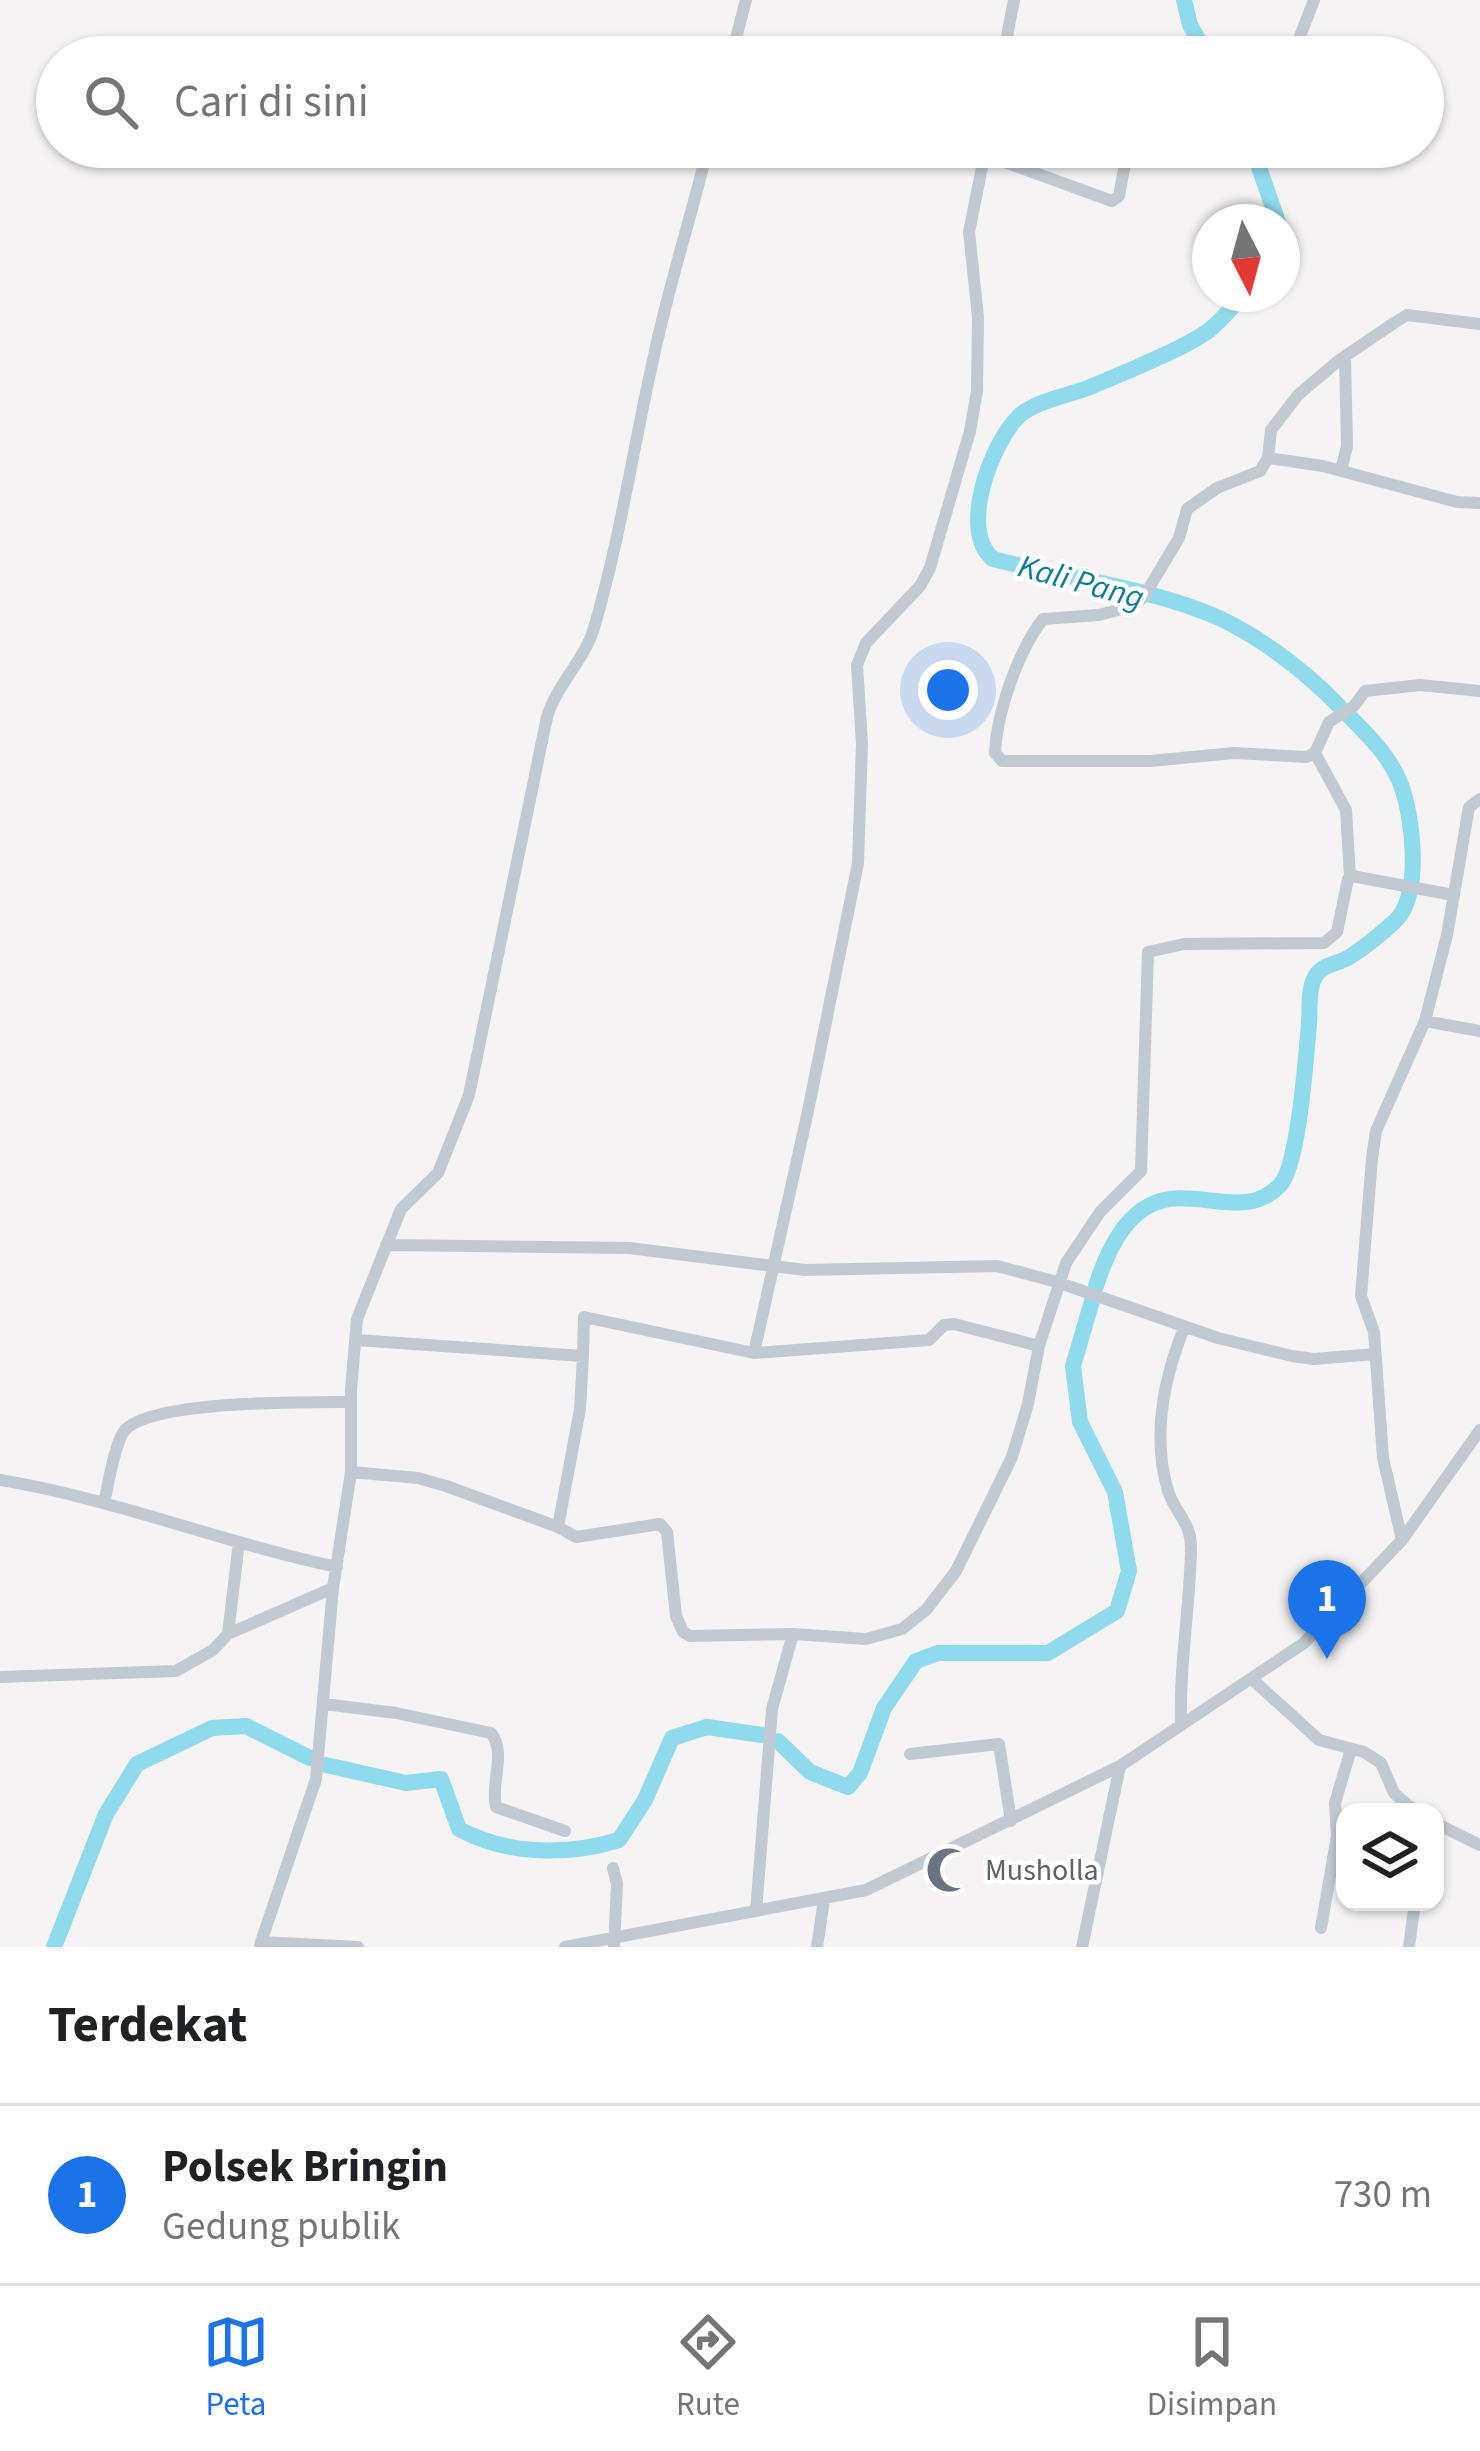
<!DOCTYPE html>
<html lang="id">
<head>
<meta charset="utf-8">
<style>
  body { margin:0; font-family:"Source Sans 3",sans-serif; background:#f2f2f2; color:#202124 }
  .controls { position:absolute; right:36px; bottom:36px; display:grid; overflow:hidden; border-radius:24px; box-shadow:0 3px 9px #0004 }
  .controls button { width:108px; height:108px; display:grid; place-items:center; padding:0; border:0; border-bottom:3px solid #e0e0e0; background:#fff; color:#202124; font:60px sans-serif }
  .compass { position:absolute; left:1192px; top:204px; width:108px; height:108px; border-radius:50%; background:#fff; box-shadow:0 3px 9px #0004; rotate:174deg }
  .you { position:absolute; left:948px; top:690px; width:42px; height:42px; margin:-30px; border:9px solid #fff; border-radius:50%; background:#1a73e8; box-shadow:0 0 0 18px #1a73e833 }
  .badge { display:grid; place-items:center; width:78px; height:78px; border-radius:50%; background:#1a73e8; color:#fff; font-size:39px; font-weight:700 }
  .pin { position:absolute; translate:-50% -99px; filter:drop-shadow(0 3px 6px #0008) }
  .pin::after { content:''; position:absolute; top:63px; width:42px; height:36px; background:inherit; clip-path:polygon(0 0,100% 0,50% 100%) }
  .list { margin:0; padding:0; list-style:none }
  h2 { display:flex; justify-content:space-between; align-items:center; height:156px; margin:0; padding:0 48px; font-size:51px }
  h2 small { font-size:39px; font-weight:400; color:#757577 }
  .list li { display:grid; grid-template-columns:78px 1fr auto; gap:36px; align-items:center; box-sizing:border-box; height:180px; padding:0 48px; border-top:3px solid #e0e0e0 }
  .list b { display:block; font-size:45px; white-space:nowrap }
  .list p { margin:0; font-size:39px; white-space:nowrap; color:#757577 }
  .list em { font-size:39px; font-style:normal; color:#757577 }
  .icon { flex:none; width:66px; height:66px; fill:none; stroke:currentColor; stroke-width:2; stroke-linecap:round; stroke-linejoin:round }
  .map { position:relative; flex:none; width:1480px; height:1947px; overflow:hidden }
  .search { position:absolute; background:#fff; box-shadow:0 3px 9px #0004; left:36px; right:36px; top:36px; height:132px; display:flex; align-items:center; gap:30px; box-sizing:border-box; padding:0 42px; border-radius:66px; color:#757577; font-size:45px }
  .sheet { height:336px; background:#fff }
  nav { display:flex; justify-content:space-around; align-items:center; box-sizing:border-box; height:168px; border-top:3px solid #e0e0e0; background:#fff; font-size:33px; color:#757577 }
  nav a { display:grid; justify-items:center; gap:6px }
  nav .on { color:#1a73e8 }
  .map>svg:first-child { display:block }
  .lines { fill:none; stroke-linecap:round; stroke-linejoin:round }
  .river { stroke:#90daee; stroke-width:16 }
  .minor { stroke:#c1cad2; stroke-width:12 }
  .labels { text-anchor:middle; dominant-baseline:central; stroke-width:9; stroke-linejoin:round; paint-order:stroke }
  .worship-label { font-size:30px; fill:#5b616d; stroke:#fff; text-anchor:start }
  .water-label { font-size:33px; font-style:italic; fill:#0c7c9b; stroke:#fff }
</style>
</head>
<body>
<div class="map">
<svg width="1480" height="1947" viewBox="0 0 1480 1947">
  <rect width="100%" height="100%" fill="#f5f3f3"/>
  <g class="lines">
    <!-- river -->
    <path class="river" d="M1184,0L1190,25L1208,57
      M1252,147L1278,222
      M1245,294C1234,305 1224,317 1213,327C1192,346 1116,376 1088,388C1068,395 1034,402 1019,416C992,442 958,530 993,559C1065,578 1151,588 1219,618C1262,638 1306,672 1339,706
      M1096,1286C1145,1131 1228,1241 1280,1185C1299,1165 1306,1056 1309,1024C1310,1011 1308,991 1314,979C1321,963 1338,965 1351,956C1366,946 1381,934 1394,922C1423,897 1413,815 1400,782C1389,756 1369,736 1350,717
      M778,1741L810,1772L848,1787L860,1773L884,1708L916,1661L938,1653H1048L1117,1611L1129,1571L1115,1492L1080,1422L1073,1366L1092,1301
      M326,1765L406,1783L441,1779L459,1829C507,1855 567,1856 619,1840L645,1800L672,1738L707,1727L762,1735
      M54,1947L106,1814L137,1764L212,1728L246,1726L310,1758"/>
    <!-- minor -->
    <path class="minor" d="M731,57L746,0
      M1003,57L1014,0
      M1292,57L1314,0
      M947,147L985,155L1112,201L1119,196L1128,147
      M1480,324L1407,315L1394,323L1338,361L1298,395L1271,430L1268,458L1260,471L1217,488L1187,509L1179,538L1143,598L1129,607L1099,615L1043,619C1018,651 997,712 995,753L1002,761H1150L1234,753L1306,757L1315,753L1329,722L1354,706L1365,691L1420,685L1480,691
      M1268,458L1323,466L1457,502L1480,503
      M1341,471L1347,446L1345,359
      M1315,753L1346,810L1350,877
      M1425,1021L1480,1031
      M386,1245L629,1248L805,1270L997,1266L1057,1282L1218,1338L1292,1356L1314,1359L1375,1354
      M356,1340L583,1356L580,1409L558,1527
      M754,1353L808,1111L858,863L862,744L857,665L866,643L920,586L930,568L970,431L977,391L978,317L969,232L986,147
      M583,1356L584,1317L754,1353L929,1340L944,1325L954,1324L1039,1346
      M351,1472L418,1478L446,1486L558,1527L576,1537L660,1524L667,1532L676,1616L683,1632L690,1636L793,1634L866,1639L902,1629L926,1610L956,1571L1012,1457L1028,1404L1039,1346L1066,1263L1100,1212L1141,1171L1148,952L1184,944L1324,943L1337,932L1348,879L1352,876L1453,895
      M0,1480C115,1499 223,1543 337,1567
      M104,1503C108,1486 115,1441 125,1430C154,1400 308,1402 351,1402
      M1402,1540L1383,1458L1374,1332L1361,1296L1372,1158L1376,1131L1425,1021L1447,935L1469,807L1480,799
      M228,1634L239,1542
      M0,1677L176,1671L213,1650L228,1634L333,1588
      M1253,1680L1319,1740L1364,1752L1381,1763L1394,1793L1416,1812
      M324,1704L396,1713L491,1733C507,1753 490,1783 496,1807L565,1831
      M1181,1724C1179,1666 1190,1607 1191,1549C1192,1523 1175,1513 1168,1491C1152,1437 1164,1378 1184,1328
      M910,1754L999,1744L1011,1821
      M1435,1823L1480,1845
      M613,1868L617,1884L614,1947
      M756,1911L772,1709L793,1634
      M1321,1928L1337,1836L1335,1803L1351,1749
      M261,1942L316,1779L333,1588L351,1472V1390L357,1319L401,1209L438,1173L469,1095L547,717C557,684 584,661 594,628C620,540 633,449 653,360C668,288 691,218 708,147
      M260,1946L261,1942L358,1947
      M565,1947L866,1890L1120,1766L1304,1643L1402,1540L1480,1430
      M817,1947L824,1900
      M1082,1947L1120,1766
      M1409,1947L1415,1902"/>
  </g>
  <!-- icons -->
  <defs>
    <g id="mosque-bare" transform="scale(3.6)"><path d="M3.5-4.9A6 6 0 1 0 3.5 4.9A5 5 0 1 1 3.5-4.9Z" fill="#6b7280" stroke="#fff" stroke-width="2.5" paint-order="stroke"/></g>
  </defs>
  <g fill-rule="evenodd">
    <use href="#mosque-bare" x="949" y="1870"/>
  </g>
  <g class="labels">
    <!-- worship labels -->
    <g class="worship-label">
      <text x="985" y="1870">Musholla</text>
    </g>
    <!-- water labels -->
    <g class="water-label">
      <text transform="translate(1081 582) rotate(15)">Kali Pang</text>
    </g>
  </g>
</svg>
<div class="controls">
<button><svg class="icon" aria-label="layers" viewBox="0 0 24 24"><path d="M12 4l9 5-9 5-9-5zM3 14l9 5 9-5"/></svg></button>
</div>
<svg class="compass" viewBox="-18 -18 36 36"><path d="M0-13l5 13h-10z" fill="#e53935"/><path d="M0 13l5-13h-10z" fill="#757577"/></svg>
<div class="you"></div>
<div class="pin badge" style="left:1327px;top:1659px">1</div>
<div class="search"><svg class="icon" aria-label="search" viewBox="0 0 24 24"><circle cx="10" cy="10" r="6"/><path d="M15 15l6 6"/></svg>Cari di sini</div>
</div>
<section class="sheet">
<h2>Terdekat<small></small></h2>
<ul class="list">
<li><span class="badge">1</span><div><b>Polsek Bringin</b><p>Gedung publik</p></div><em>730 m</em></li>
</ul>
</section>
<nav>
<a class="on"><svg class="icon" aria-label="map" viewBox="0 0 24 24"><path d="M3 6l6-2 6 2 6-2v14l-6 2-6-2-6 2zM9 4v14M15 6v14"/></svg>Peta</a>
<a><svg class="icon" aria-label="directions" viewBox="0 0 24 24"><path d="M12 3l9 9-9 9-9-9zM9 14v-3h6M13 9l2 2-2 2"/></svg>Rute</a>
<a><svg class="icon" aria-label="saved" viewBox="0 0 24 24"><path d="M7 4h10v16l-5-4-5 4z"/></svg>Disimpan</a>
</nav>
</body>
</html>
